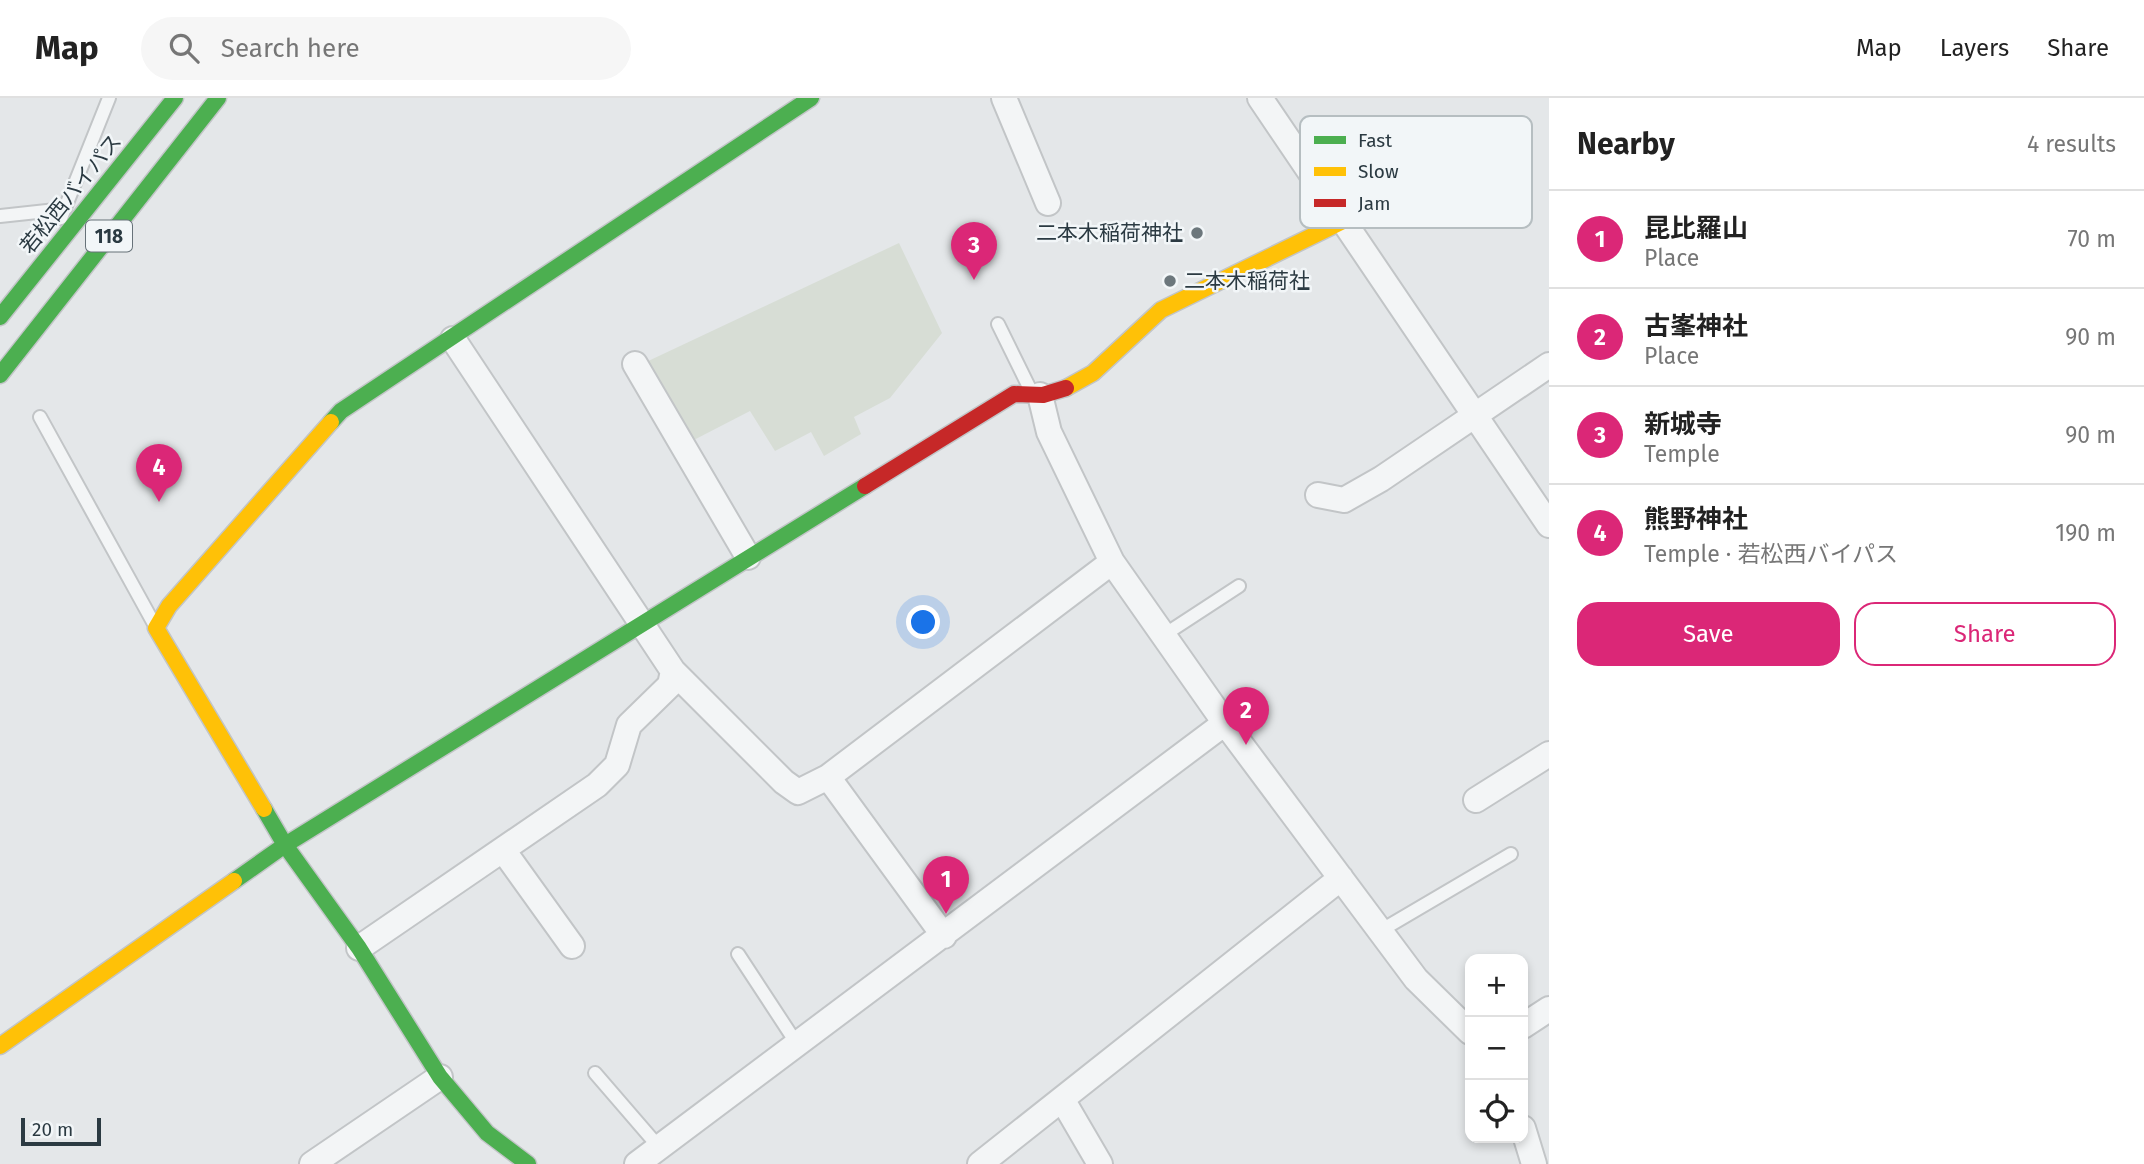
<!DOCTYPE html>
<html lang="en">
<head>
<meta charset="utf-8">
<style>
  body { margin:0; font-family:"Fira Sans","Noto Sans JP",sans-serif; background:#f6f6f6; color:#222 }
  .controls { position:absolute; right:21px; bottom:21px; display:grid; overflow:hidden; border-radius:14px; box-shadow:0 4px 10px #0003 }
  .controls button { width:63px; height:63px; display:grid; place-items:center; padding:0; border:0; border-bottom:2px solid #e0e0e0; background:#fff; color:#222; font:35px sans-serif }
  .scale { position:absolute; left:21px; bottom:18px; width:80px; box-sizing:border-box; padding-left:7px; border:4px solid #2b3a42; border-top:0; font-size:19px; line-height:24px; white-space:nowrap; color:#2b3a42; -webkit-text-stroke:5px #f2f6f8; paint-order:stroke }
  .you { position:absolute; left:924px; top:525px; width:24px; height:24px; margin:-18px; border:5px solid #fff; border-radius:50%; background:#1a73e8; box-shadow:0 0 0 10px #1a73e833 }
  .badge { display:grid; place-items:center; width:46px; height:46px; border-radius:50%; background:#db2777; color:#fff; font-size:23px; font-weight:700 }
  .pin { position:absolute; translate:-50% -58px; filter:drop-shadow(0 2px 4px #0008) }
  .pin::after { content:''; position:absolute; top:37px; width:24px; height:21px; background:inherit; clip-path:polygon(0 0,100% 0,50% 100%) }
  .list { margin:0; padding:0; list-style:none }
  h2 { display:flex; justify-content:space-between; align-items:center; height:91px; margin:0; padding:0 28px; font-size:30px }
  h2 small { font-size:23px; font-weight:400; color:#767676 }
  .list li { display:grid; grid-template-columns:46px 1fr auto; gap:21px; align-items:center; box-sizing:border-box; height:98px; padding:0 28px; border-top:2px solid #e0e0e0 }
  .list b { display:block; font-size:26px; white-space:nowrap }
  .list p { margin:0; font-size:23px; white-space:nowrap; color:#767676 }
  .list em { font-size:23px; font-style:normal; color:#767676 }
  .actions { display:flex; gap:14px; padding:21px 28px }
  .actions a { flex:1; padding:16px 0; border:2px solid #db2777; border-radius:21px; text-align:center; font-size:24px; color:#db2777 }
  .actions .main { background:#db2777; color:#fff }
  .icon { flex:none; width:38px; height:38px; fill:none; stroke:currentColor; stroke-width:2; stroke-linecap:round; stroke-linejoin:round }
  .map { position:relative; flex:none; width:1549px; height:1066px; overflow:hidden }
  header { display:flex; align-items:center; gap:42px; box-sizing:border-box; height:98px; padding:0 35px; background:#fff; border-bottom:2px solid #e0e0e0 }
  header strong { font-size:33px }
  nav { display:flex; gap:38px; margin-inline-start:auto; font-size:24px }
  .search { width:490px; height:63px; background:#f6f6f6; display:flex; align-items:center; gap:18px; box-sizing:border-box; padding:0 24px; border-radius:38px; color:#767676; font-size:26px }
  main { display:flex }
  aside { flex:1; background:#fff }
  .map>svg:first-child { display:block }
  .green { fill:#d7ddd5 }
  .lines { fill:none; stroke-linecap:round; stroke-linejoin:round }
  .lane-casing { stroke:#c2c5c7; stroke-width:16 }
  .street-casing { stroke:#c2c5c7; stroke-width:28 }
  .fast-casing { stroke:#c2c5c7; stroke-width:19 }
  .slow-casing { stroke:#c2c5c7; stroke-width:19 }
  .jam-casing { stroke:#c2c5c7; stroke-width:19 }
  .lane { stroke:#f3f5f6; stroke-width:12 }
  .street { stroke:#f3f5f6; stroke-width:24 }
  .fast { stroke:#4caf50; stroke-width:16 }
  .slow { stroke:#ffc107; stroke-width:16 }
  .jam { stroke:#c62828; stroke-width:16 }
  .poi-dot { fill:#6c777c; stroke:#f2f6f8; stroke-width:2.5 }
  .labels { text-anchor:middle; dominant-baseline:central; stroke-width:5; stroke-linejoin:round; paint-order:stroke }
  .shield { fill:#f2f6f8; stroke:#677279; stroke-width:2 }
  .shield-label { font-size:19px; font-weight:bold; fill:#2b3a42 }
  .street-label { font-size:21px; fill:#2b3a42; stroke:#f2f6f8 }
  .poi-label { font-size:21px; fill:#2b3a42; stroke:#f2f6f8; text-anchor:end }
  .key { fill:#f2f6f8; stroke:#b6bec1; stroke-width:2 }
  .key-label { font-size:19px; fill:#2b3a42 }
</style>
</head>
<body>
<header>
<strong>Map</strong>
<div class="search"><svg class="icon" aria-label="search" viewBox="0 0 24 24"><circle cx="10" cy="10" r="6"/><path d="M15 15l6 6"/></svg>Search here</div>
<nav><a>Map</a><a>Layers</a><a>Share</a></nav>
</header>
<main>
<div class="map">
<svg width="1549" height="1066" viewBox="0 0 1549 1066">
  <rect width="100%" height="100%" fill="#e4e7e9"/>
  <!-- green -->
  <path class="green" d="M899,145L942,235L890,300L854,319L861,336L824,358L811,334L775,353L750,313L688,345L644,265Z"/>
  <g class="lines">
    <!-- lane casing -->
    <g class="lane-casing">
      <path id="lane" d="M0,118L65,111
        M61,120L109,0
        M998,226L1029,289
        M40,319L153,524
        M1164,537L1239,488
        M1380,833L1511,756
        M738,856L797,946
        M595,975L658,1048"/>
    </g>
    <!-- street casing -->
    <g class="street-casing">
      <path id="street" d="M1004,0L1048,105
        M1260,0L1549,427
        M635,266L748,459
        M1040,297L1049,334L1112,464L1225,625L1416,881L1470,934
        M1318,397L1344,402L1381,381L1549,267
        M673,573L784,684L798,694L828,679L1112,464
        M828,679L944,838
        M1476,702L1549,656
        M503,752L572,848
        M359,850L597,687L617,667L629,627L670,587L673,573L453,241
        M1523,928L1549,911
        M1062,1001L1100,1066
        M1523,1030L1534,1066
        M312,1066L440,979
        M637,1066L1225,625
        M980,1066L1341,780"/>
    </g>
    <!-- fast casing -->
    <g class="fast-casing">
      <path id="fast" d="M0,219L175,0
        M0,277L218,0
        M331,324L341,313L811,0
        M264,711L285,747L359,850L440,979L487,1035L528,1066
        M234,783L285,747L865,388"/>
    </g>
    <!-- slow casing -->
    <g class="slow-casing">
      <path id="slow" d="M1066,290L1093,275L1161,212L1343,123
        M264,711L156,530L169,508L331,324
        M0,948L234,783"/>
    </g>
    <!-- jam casing -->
    <g class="jam-casing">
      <path id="jam" d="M865,388L1014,296L1043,297L1066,290"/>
    </g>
    <!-- lane -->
    <use href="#lane" class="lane"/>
    <!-- street -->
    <use href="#street" class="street"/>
    <!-- fast -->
    <use href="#fast" class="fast"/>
    <!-- slow -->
    <use href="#slow" class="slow"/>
    <!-- jam -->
    <use href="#jam" class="jam"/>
  </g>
  <!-- markers -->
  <g class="poi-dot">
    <circle cx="1197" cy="135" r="7"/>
    <circle cx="1170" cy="183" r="7"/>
  </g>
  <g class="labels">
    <!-- shield labels -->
    <rect class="shield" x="86" y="122.5" width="46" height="31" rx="5"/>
    <g class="shield-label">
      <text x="109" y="138">118</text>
    </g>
    <!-- street labels -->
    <g class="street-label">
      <text transform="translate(71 96) rotate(-51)">若松西バイパス</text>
    </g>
    <!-- poi labels -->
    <g class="poi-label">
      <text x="1183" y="135">二本木稲荷神社</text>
      <text x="1184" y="183" text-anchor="start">二本木稲荷社</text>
    </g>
  </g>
  <!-- legend -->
  <rect x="1300" y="18" width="232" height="112" rx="10" class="key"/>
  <rect x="1314" y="38" width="32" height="8" fill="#4caf50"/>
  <rect x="1314" y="69" width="32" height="9" fill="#ffc107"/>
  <rect x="1314" y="101" width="32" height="8" fill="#c62828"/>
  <g class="key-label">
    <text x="1358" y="49">Fast</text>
    <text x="1358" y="80">Slow</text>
    <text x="1358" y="112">Jam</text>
  </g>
</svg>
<div class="controls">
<button>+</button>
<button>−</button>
<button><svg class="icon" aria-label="locate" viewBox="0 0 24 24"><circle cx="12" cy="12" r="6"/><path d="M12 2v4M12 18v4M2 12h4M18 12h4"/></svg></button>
</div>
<div class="scale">20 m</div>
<div class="you"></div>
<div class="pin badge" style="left:946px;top:816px">1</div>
<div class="pin badge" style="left:1246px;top:647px">2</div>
<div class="pin badge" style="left:974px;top:182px">3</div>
<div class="pin badge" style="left:159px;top:404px">4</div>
</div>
<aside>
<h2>Nearby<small>4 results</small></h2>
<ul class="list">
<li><span class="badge">1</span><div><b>昆比羅山</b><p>Place</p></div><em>70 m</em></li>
<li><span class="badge">2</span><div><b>古峯神社</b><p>Place</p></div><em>90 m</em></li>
<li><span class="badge">3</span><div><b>新城寺</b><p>Temple</p></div><em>90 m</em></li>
<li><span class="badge">4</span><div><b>熊野神社</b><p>Temple · 若松西バイパス</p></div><em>190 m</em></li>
</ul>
<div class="actions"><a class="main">Save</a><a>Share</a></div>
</aside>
</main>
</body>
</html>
